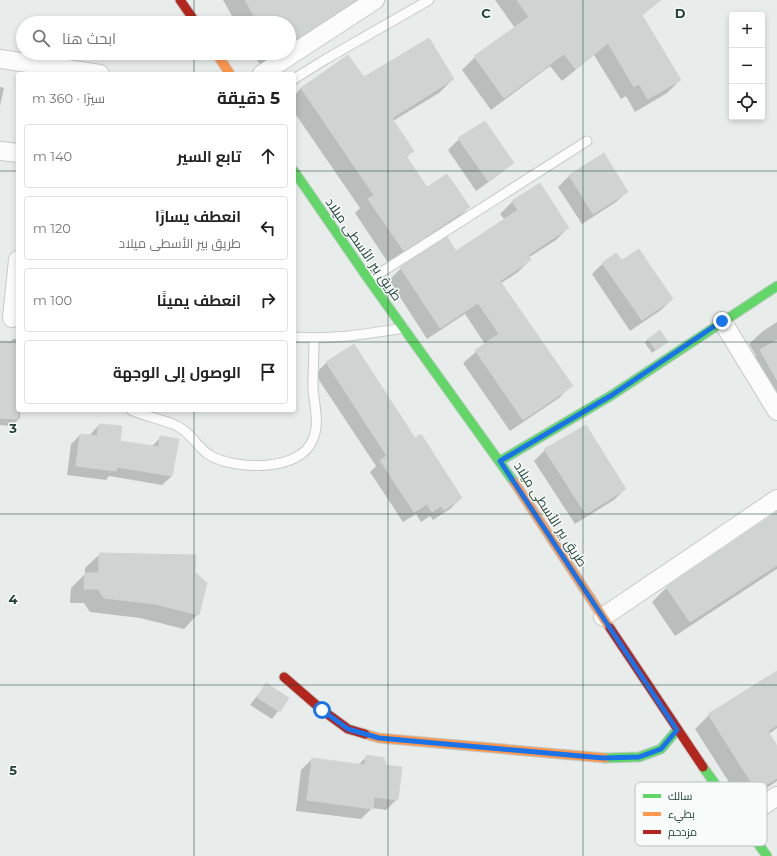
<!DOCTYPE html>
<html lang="ar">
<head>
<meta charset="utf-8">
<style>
  body { margin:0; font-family:Montserrat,Cairo,sans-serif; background:#f2f2f2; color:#222; direction:rtl }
  .controls { position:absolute; right:12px; top:12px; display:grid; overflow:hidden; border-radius:4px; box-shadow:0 2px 6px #0003 }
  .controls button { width:36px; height:36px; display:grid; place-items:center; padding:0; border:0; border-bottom:1px solid #e0e0e0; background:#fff; color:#222; font:20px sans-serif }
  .stop { position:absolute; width:12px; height:12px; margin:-9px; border:3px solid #1a73e8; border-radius:50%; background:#fff }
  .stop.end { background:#1a73e8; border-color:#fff; box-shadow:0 1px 4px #0008 }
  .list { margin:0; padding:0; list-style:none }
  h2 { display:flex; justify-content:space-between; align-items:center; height:52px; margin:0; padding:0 16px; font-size:17px }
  h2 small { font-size:13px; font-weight:400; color:#767676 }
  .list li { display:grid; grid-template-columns:26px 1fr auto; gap:12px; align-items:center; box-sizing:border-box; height:64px; margin:0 8px 8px; padding:0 8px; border:1px solid #e0e0e0; border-radius:4px }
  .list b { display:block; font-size:15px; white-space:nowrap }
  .list p { margin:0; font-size:13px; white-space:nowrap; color:#767676 }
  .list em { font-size:13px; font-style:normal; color:#767676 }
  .icon { flex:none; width:22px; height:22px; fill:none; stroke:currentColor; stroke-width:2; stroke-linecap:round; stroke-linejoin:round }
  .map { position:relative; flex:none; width:777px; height:856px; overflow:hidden; direction:ltr }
  .search { position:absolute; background:#fff; box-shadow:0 2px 6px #0003; left:16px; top:16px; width:280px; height:44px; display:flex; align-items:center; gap:10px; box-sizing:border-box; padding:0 14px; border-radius:22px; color:#767676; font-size:15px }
  .panel { position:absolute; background:#fff; box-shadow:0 2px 6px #0003; left:16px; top:72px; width:280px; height:340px; border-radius:4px; direction:rtl }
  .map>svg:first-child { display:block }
  .shadow { fill:#0003 }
  .building { fill:#cfd4d2; stroke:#d1d6d4 }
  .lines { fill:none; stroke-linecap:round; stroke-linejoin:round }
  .lane-casing { stroke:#c5cac8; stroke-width:11 }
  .street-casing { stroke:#c5cac8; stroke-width:20 }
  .fast-casing { stroke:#c3cbc8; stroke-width:11 }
  .slow-casing { stroke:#c3cbc8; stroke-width:11 }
  .jam-casing { stroke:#c3cbc8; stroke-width:11 }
  .lane { stroke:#fcfcfc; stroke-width:9 }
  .street { stroke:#fcfcfc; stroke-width:18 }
  .fast { stroke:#63d668; stroke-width:9 }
  .slow { stroke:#ff974d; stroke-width:9 }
  .jam { stroke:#b3261e; stroke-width:9 }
  .route { stroke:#1a73e8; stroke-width:5 }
  .grid { fill:none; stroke:#24423a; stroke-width:1; stroke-opacity:0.55 }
  .labels { text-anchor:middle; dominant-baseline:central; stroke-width:3; stroke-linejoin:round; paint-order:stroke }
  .street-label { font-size:13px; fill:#24423a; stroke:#f7fbf9 }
  .key { fill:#f7fbf9; stroke:#b8c4c0; stroke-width:1 }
  .key-label { font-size:11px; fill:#24423a }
  .grid-label { font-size:13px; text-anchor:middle; font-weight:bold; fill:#24423a; stroke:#f7fbf9; stroke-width:3; stroke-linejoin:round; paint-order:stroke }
</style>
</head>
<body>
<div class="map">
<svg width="777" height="856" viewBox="0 0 777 856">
  <rect width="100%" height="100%" fill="#e8edeb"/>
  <!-- shadow -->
  <path class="shadow" d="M223,0H358L350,8L289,48V23H236Z
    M495,0H646L652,6L642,16L680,80L667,93L635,112L626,96L621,99L594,55L562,81L550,66L491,110L462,70L475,57L515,28Z
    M253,53H281L261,66Z
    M348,56L364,79H453L439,93L393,121L413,150L406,158L427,189L469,207L455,221L389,264L355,213L360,208L294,112V96L301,88Z
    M0,87L4,88L0,106Z
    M459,139L512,163L501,173L476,191L448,150Z
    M603,154L627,192L616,202L582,224L558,187L569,176Z
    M540,185L568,228L556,240L528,258L530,260L518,272L500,284L571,386L559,398L510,431L463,363L485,344L465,314L427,339L389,280L401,268L456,252L505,220L500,214L512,202Z
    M621,262L672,299L661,310L630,331L592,274L603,263Z
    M777,322V404L747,365L756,356L749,344L763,331Z
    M13,339H18V410H20V418L12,426L0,425V342H10Z
    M648,339L667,342L652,353L645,343Z
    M354,345L415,439L461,498L450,509L433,520L430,516L421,522L416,514L403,522L370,472L376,466L315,374L326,363Z
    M99,425L119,442L151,447L161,437L172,476L162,485L109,476L106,480L67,475L71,444L80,435L89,436Z
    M545,450L625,489L614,500L575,524L534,461Z
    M777,511V569L675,636L652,602L666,588L773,516Z
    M100,554L194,572L198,614L184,629L140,618L90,612L84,603H70L71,588L85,574V568Z
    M777,672V728L769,734L777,748V781L743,804L695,729L709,715Z
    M266,684L288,698L272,719L250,705Z
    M366,757L397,799L386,810L372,808L361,819L296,811L301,770L312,759L358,765Z"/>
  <!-- building -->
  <path class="building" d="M245,0H356L289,44V23H258Z
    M517,0H661L642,15L681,80L648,99L639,84L634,87L608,43L576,69L564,54L504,98L474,56L529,17Z
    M429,38L454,79L392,118L414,151L406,156L427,187L447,174L470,207L404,251L368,199L374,195L301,88L348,55L364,77Z
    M485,121L514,163L488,181L458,138Z
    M604,153L628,192L593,214L569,175Z
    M540,183L569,228L528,255L531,260L500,281L573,386L523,420L475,350L499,334L478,303L440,328L400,267L447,237L456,251L518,210L512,201Z
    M639,249L673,299L642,320L602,263L616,253L622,260Z
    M660,330L668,342L656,350L648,339Z
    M777,340V380L760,350Z
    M0,341L18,342V419L0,418Z
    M354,344L415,438L421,434L462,498L444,510L441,506L432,512L427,504L414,512L380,460L387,456L326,362Z
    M99,424L122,426L120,441L159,447L160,436L179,439L172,476L117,467L116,471L76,466L80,434L97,436Z
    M586,425L626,489L586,514L544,449Z
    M777,512V565L690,622L666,587Z
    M99,553L196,555L195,572L207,583L199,615L155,604L104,598L98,589H84L85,573H99Z
    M777,671V725L768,731L777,746V778L757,791L708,714Z
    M266,683L289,698L280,712L257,697Z
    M366,755L384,758L386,765L402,767L398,800L374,797L373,809L307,800L312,758L365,765Z"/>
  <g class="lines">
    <!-- lane casing -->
    <g class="lane-casing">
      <path id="lane" d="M294,79L326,59L429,0
        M369,280L587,141
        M294,337C331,340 367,334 404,328
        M131,410C146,417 163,419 177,426C191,432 198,449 211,456C237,470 301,472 313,439C320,423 314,404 313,388C313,372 314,355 314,339"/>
    </g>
    <!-- street casing -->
    <g class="street-casing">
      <path id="street" d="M0,59L100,74
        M262,74L375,0
        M0,151L18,153
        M12,318L18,260
        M722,321L777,411
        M603,617L777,499
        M742,820L777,796"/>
    </g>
    <!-- fast casing -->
    <g class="fast-casing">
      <path id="fast" d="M294,171L369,280L514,482
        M500,461L612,395L777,286
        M605,758L639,757L661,749L677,730
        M703,767L767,856"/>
    </g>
    <!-- slow casing -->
    <g class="slow-casing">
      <path id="slow" d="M216,53L230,74
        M514,482L610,628
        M365,734L379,738L605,758"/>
    </g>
    <!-- jam casing -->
    <g class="jam-casing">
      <path id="jam" d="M180,0L196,23
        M610,628L703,767
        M284,677L322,710L348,729L365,734"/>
    </g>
    <!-- lane -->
    <use href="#lane" class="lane"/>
    <!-- street -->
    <use href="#street" class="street"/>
    <!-- fast -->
    <use href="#fast" class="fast"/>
    <!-- slow -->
    <use href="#slow" class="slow"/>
    <!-- jam -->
    <use href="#jam" class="jam"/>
  </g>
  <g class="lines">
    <!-- route -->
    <path class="route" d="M322,710L348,729L379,738L603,758L639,757L661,749L677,730L500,461L612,395L722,321"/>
  </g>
  <!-- grid -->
  <path class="grid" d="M194,0V23M388,0V856M583,0V856M194,53V74M0,171H18M294,171H777M0,342H18M294,342H777M194,410V856M0,514H777M0,685H777"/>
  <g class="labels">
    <!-- street labels -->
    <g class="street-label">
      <text transform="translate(364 249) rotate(55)">طريق بير الأسطى ميلاد</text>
      <text transform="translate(551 514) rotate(57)">طريق بير الأسطى ميلاد</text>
    </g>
  </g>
  <!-- legend -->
  <rect x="635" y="782" width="132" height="64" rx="6" class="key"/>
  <rect x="643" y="794" width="18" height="4" fill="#63d668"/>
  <rect x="643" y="812" width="18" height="4" fill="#ff974d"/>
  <rect x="643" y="830" width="18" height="4" fill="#b3261e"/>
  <g class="key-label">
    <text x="668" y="800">سالك</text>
    <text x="668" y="818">بطيء</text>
    <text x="668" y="836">مزدحم</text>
  </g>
  <g class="grid-label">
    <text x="486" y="18">C</text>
    <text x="680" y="18">D</text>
    <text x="13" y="433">3</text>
    <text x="13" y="604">4</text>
    <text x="13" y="775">5</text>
  </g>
</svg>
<div class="controls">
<button>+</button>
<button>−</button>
<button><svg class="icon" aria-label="locate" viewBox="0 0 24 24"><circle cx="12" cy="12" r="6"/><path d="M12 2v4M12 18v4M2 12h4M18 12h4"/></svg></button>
</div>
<div class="stop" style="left:322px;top:710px"></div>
<div class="stop end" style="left:722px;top:321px"></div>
<div class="search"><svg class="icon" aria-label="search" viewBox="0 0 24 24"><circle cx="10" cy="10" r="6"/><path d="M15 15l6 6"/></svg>ابحث هنا</div>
<section class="panel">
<h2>5 دقيقة<small>سيرًا · 360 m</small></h2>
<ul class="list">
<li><svg class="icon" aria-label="ahead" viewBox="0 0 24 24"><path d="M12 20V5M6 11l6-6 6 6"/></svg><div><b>تابع السير</b></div><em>140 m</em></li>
<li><svg class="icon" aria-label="left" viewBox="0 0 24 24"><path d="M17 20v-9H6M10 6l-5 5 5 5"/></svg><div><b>انعطف يسارًا</b><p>طريق بير الأسطى ميلاد</p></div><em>120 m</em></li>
<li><svg class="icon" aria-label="right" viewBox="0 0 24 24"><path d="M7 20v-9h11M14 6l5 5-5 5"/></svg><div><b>انعطف يمينًا</b></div><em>100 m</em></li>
<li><svg class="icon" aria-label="arrive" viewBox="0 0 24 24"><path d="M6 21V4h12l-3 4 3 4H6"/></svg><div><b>الوصول إلى الوجهة</b></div></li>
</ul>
</section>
</div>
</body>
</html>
